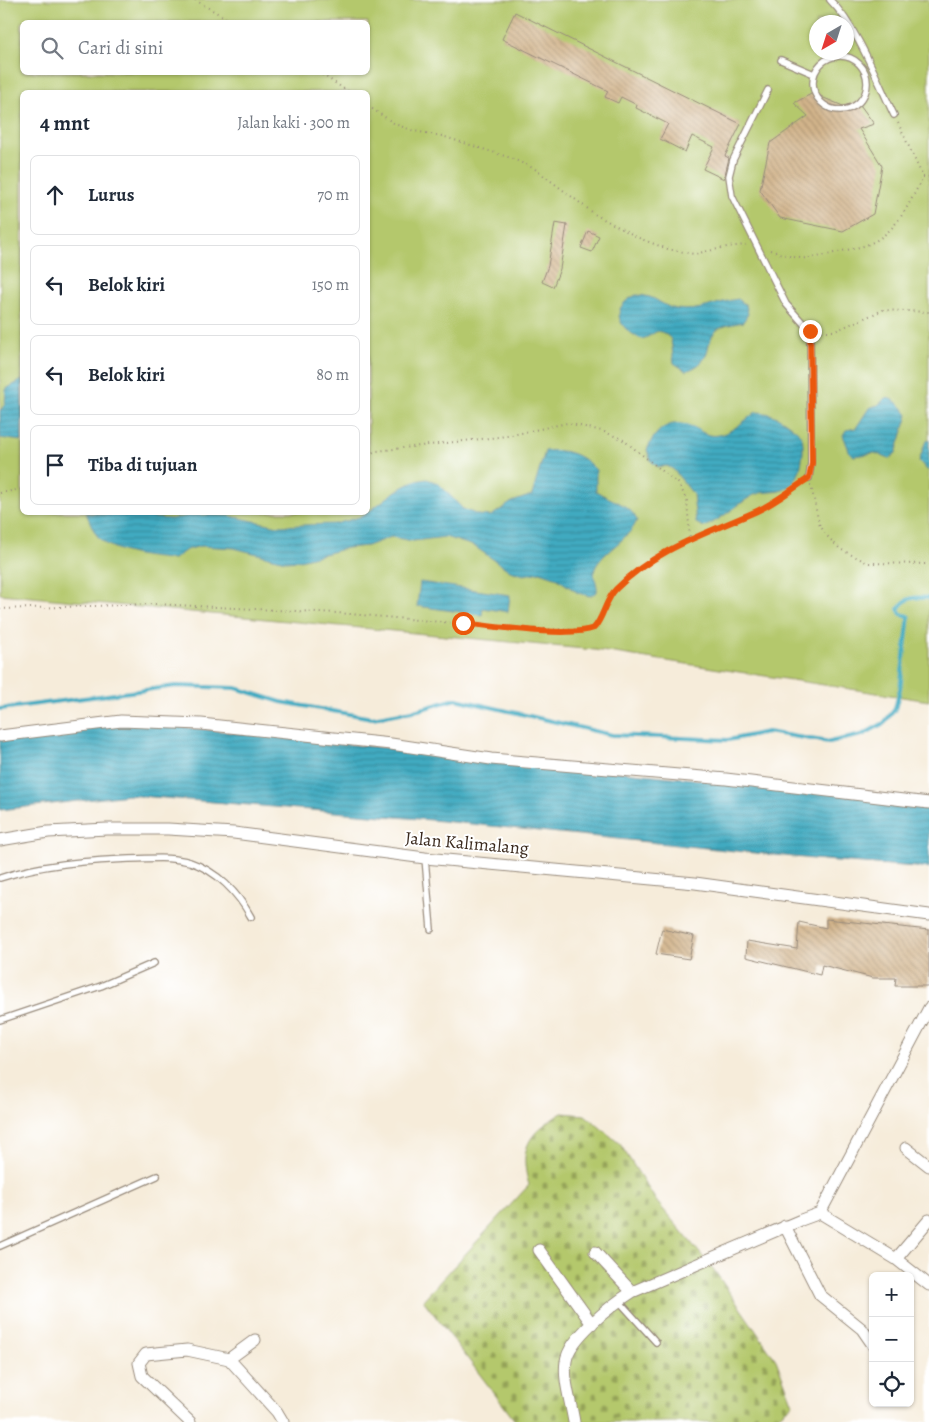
<!DOCTYPE html>
<html lang="id">
<head>
<meta charset="utf-8">
<style>
  body { margin:0; font-family:Alegreya,serif; background:#f6f6f7; color:#1f2937 }
  .controls { position:absolute; right:15px; bottom:15px; display:grid; overflow:hidden; border-radius:8px; box-shadow:0 1px 4px #0004 }
  .controls button { width:45px; height:45px; display:grid; place-items:center; padding:0; border:0; border-bottom:1px solid #e0e1e3; background:#fff; color:#1f2937; font:25px sans-serif }
  .compass { position:absolute; left:809px; top:15px; width:45px; height:45px; border-radius:50%; background:#fff; box-shadow:0 1px 4px #0004; rotate:219deg }
  .stop { position:absolute; width:15px; height:15px; margin:-11px; border:4px solid #ea580c; border-radius:50%; background:#fff }
  .stop.end { background:#ea580c; border-color:#fff; box-shadow:0 1px 5px #0008 }
  .list { margin:0; padding:0; list-style:none }
  h2 { display:flex; justify-content:space-between; align-items:center; height:65px; margin:0; padding:0 20px; font-size:21px }
  h2 small { font-size:16px; font-weight:400; color:#747a83 }
  .list li { display:grid; grid-template-columns:32px 1fr auto; gap:15px; align-items:center; box-sizing:border-box; height:80px; margin:0 10px 10px; padding:0 10px; border:1px solid #e0e1e3; border-radius:8px }
  .list b { display:block; font-size:19px; white-space:nowrap }
  .list em { font-size:16px; font-style:normal; color:#747a83 }
  .icon { flex:none; width:28px; height:28px; fill:none; stroke:currentColor; stroke-width:2; stroke-linecap:round; stroke-linejoin:round }
  .map { position:relative; flex:none; width:929px; height:1422px; overflow:hidden }
  .search { position:absolute; background:#fff; box-shadow:0 1px 4px #0004; left:20px; top:20px; width:350px; height:55px; display:flex; align-items:center; gap:12px; box-sizing:border-box; padding:0 18px; border-radius:8px; color:#747a83; font-size:19px }
  .panel { position:absolute; background:#fff; box-shadow:0 1px 4px #0004; left:20px; top:90px; width:350px; height:425px; border-radius:8px }
  .map>svg:first-child { display:block }
  .green { fill:#b4c86c; stroke:#787945; fill-rule:evenodd }
  .cemetery { fill:url(#cemetery-stones); stroke:#787945 }
  .water { fill:url(#water-rules); stroke:#3e6a70 }
  .lines { fill:none; stroke-linecap:round; stroke-linejoin:round }
  .stream { stroke:#41aac1; stroke-width:4 }
  .building { fill:url(#building-back-hatch) }
  .lane-casing { stroke:#988b7c; stroke-width:8 }
  .street-casing { stroke:#988b7c; stroke-width:13 }
  .path { stroke:#988b7c; stroke-width:2; stroke-dasharray:1 4; stroke-linecap:butt }
  .lane { stroke:#fff; stroke-width:5.5 }
  .street { stroke:#fff; stroke-width:11 }
  .route { stroke:#ea580c; stroke-width:6 }
  .labels { text-anchor:middle; dominant-baseline:central; stroke-width:4; stroke-linejoin:round; paint-order:stroke }
  .street-label { font-size:18px; fill:#3b2a1e; stroke:#fff }
</style>
</head>
<body>
<div class="map">
<svg width="929" height="1422" viewBox="0 0 929 1422">
  <defs>
    <pattern id="cemetery-stones" width="16" height="16" patternUnits="userSpaceOnUse" patternTransform="scale(1.25)"><rect width="16" height="16" fill="#b4c86c"/><path d="M2 7V4a2 2 0 0 1 4 0v3zM10 15v-3a2 2 0 0 1 4 0v3z" fill="#94a358"/></pattern>
    <pattern id="water-rules" width="6" height="5" patternUnits="userSpaceOnUse" patternTransform="scale(1.25)"><rect width="6" height="5" fill="#41aac1"/><path d="M0 2.5h6" fill="none" stroke="#388b9c"/></pattern>
    <pattern id="building-back-hatch" width="6" height="6" patternUnits="userSpaceOnUse" patternTransform="scale(1.25)"><rect width="6" height="6" fill="#d2b48b"/><path d="M-1 5l2 2M0 0l6 6M5-1l2 2" fill="none" stroke="#ac9371"/></pattern>
  </defs>
  <rect width="100%" height="100%" fill="#fff"/>
  <filter id="ink" filterUnits="userSpaceOnUse"><feTurbulence type="fractalNoise" baseFrequency=".02" numOctaves="2"/><feDisplacementMap in="SourceGraphic" scale="10" xChannelSelector="R" yChannelSelector="G"/><feConvolveMatrix kernelMatrix="1 2 1 2 8 2 1 2 1" color-interpolation-filters="sRGB"/></filter>
  <filter id="wash" filterUnits="userSpaceOnUse"><feTurbulence type="fractalNoise" baseFrequency=".0096" numOctaves="4" result="noise"/><feDisplacementMap in="SourceGraphic" scale="20" xChannelSelector="R" yChannelSelector="G"/><feGaussianBlur stdDeviation="1.12" result="paint"/><feColorMatrix in="noise" values="0 0 0 0 0 0 0 0 0 0 0 0 0 0 0 0 0 1.4 0 .05"/><feComposite in="paint" operator="in"/></filter>
  <g filter="url(#wash)">
    <rect width="100%" height="100%" fill="#f6ecda"/>
    <!-- green -->
    <path class="green" d="M0,0H929V701L595,650L0,594ZM22,22H368V72H22ZM816,22H846V52H816ZM22,92H368V512H22Z"/>
    <!-- cemetery -->
    <path class="cemetery" d="M562,1113L585,1115L620,1144L657,1202L714,1270L776,1360L793,1404L770,1422H516L423,1300L529,1185C518,1147 529,1133 562,1113Z"/>
    <!-- water -->
    <path class="water" d="M636,295C657,295 660,306 676,309C699,313 715,302 738,299L746,305L748,314L743,322C734,324 723,325 716,331C703,344 715,361 686,371L674,363L671,339C655,324 657,335 642,339C618,329 608,308 636,295Z
      M22,380V441L0,438V411L5,404L6,389Z
      M886,398C896,399 903,408 908,415L896,453L889,459L875,453L854,456L850,453L843,435L846,430L856,428L869,408L878,405Z
      M756,412C773,412 785,421 797,431C804,437 803,444 803,452C801,469 798,487 779,491C769,493 761,491 752,496C735,506 722,519 704,527L696,523L693,494L673,469L667,466L658,467L651,461L647,450C656,428 671,417 695,428C699,430 704,434 709,435C725,439 744,421 756,412Z
      M929,439V472L919,461L925,443Z
      M545,451C567,449 581,454 596,470V491C611,501 629,503 637,520C630,540 597,554 594,572C594,578 598,585 597,592L590,596L578,593L555,577L540,572L524,575L510,571L474,546L445,537L413,541L391,537L367,546L347,548L300,560L285,561L234,548L201,546L186,550L174,559C152,558 109,554 96,534C92,528 89,519 86,513L171,519L196,515L230,516L278,526L304,525L335,524L363,516L396,491L415,481L427,479L438,483L463,509L478,515L491,516L512,502L532,495Z
      M420,582L510,595L508,612L483,608L482,615L417,606Z
      M121,721L929,803V868L824,860L432,820L128,795L0,810V736Z"/>
    <g class="lines">
      <!-- stream -->
      <path class="stream" d="M0,709L176,686L236,688L281,702L372,718L418,710L456,699L612,735L728,740L767,732L829,742L862,735L884,723L895,709L900,689L909,616L901,614L898,609C907,596 915,597 929,598"/>
    </g>
    <g id="blocks">
      <!-- building -->
      <path class="building" d="M515,12L741,124L725,156L729,158L724,179L703,169L714,147L692,136L685,152L660,139L668,124L636,108L637,105L621,97L618,103L605,97L608,91L502,39Z
        M815,92L824,98L843,106L858,102L874,124L859,129L882,166L873,214L843,231L780,218L760,190L770,143L808,116L794,103Z
        M555,223L567,225L560,269L553,287L542,282L548,266Z
        M588,231L599,236L592,252L581,248Z
        M826,919L929,930V986H895L896,978H873L822,965L820,975L746,957L747,941L797,949L799,922L826,928Z
        M662,929L694,936L689,959L656,954Z"/>
    </g>
  </g>
  <g filter="url(#ink)">
    <use href="#blocks" fill-opacity="0" stroke="#988b7c" stroke-width="1"/>
    <g class="lines">
      <!-- lane casing -->
      <g class="lane-casing">
        <path id="lane" d="M830,0C857,27 877,80 894,115
          M813 83a27 27 0 1 1 54 0a27 27 0 1 1-54 0Z
          M781,60L814,74
          M768,90L733,160L729,176L732,196L786,304L810,331L811,463L809,478
          M425,858L431,929
          M0,878C42,864 85,861 129,859C150,859 170,856 190,862C217,871 238,893 251,917
          M0,1020L101,986L154,963
          M0,1246L157,1176
          M618,1300L656,1342"/>
      </g>
      <!-- street casing -->
      <g class="street-casing">
        <path id="street" d="M0,736L121,721L201,724L391,744L491,759L726,779L929,803
          M0,840L48,832L107,829H168L234,833L425,858L695,883L929,915
          M906,1148L929,1166
          M820,1213L929,1008
          M785,1226L820,1295L862,1329L873,1345
          M539,1250L592,1324
          M595,1252L632,1292
          M896,1259L929,1220
          M229,1359L255,1340
          M190,1422L142,1376L139,1363L146,1354L187,1350L229,1359L277,1412L283,1422
          M574,1422C571,1402 563,1380 566,1361C569,1338 613,1304 632,1292L801,1220L820,1213L896,1259L929,1285"/>
      </g>
      <!-- path -->
      <path class="path" d="M195,0L233,22
        M318,72L349,92
        M368,106L395,124L414,131L442,136L511,158L535,169L596,215L641,239L668,249L694,254L727,247L746,245
        M898,123L923,177
        M923,177H929
        M770,250C801,261 807,260 838,252C849,249 861,248 871,243C897,232 911,200 923,177
        M817,331H835L883,310L929,312
        M368,454L377,451L507,436L567,423L602,431L622,439L679,484L687,501L690,538
        M811,485L819,524L827,536L840,549L868,563L929,564
        M0,493L22,489
        M0,609L154,604L338,613L522,629L589,630L596,625L609,598L617,588L654,558L690,538L759,511L803,482"/>
      <!-- lane -->
      <use href="#lane" class="lane"/>
      <!-- street -->
      <use href="#street" class="street"/>
    </g>
  </g>
  <g class="lines" filter="url(#ink)">
    <!-- route -->
    <path class="route" d="M463,623C492,626 569,638 594,628C604,617 605,600 616,589C657,548 706,534 757,511C775,503 792,489 809,478L812,463L810,331"/>
  </g>
  <g class="labels">
    <!-- street labels -->
    <g class="street-label">
      <text transform="translate(467 843) rotate(5)">Jalan Kalimalang</text>
    </g>
  </g>
</svg>
<div class="controls">
<button>+</button>
<button>−</button>
<button><svg class="icon" aria-label="locate" viewBox="0 0 24 24"><circle cx="12" cy="12" r="6"/><path d="M12 2v4M12 18v4M2 12h4M18 12h4"/></svg></button>
</div>
<svg class="compass" viewBox="-18 -18 36 36"><path d="M0-13l5 13h-10z" fill="#e53935"/><path d="M0 13l5-13h-10z" fill="#747a83"/></svg>
<div class="stop" style="left:463px;top:623px"></div>
<div class="stop end" style="left:810px;top:331px"></div>
<div class="search"><svg class="icon" aria-label="search" viewBox="0 0 24 24"><circle cx="10" cy="10" r="6"/><path d="M15 15l6 6"/></svg>Cari di sini</div>
<section class="panel">
<h2>4 mnt<small>Jalan kaki · 300 m</small></h2>
<ul class="list">
<li><svg class="icon" aria-label="ahead" viewBox="0 0 24 24"><path d="M12 20V5M6 11l6-6 6 6"/></svg><div><b>Lurus</b></div><em>70 m</em></li>
<li><svg class="icon" aria-label="left" viewBox="0 0 24 24"><path d="M17 20v-9H6M10 6l-5 5 5 5"/></svg><div><b>Belok kiri</b></div><em>150 m</em></li>
<li><svg class="icon" aria-label="left" viewBox="0 0 24 24"><path d="M17 20v-9H6M10 6l-5 5 5 5"/></svg><div><b>Belok kiri</b></div><em>80 m</em></li>
<li><svg class="icon" aria-label="arrive" viewBox="0 0 24 24"><path d="M6 21V4h12l-3 4 3 4H6"/></svg><div><b>Tiba di tujuan</b></div></li>
</ul>
</section>
</div>
</body>
</html>
